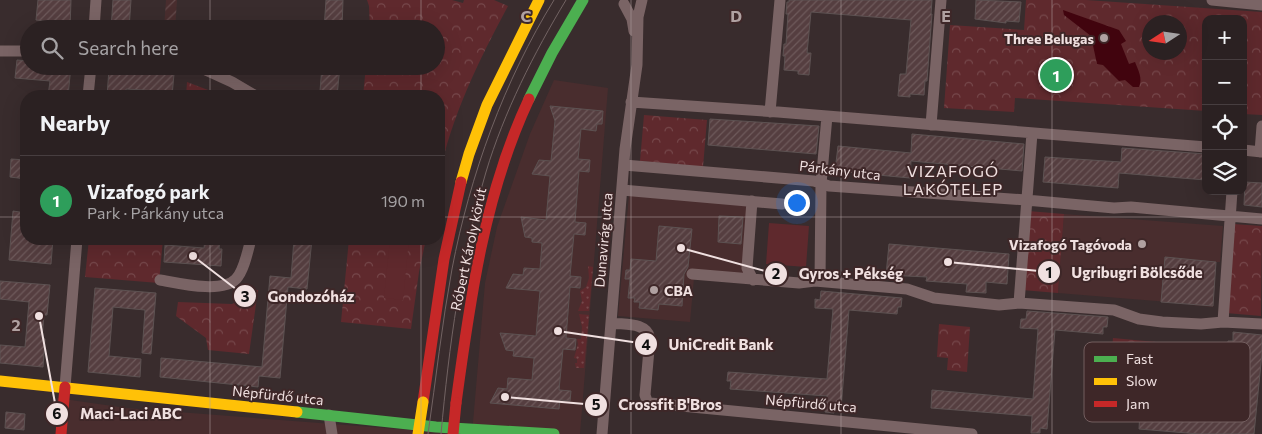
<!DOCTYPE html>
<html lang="en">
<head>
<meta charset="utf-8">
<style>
  body { margin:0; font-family:Commissioner,sans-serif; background:#33292a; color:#f1f3f6 }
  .controls { position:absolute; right:15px; top:15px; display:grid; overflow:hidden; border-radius:10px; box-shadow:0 5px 20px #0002 }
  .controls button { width:45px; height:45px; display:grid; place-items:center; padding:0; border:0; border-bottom:1px solid #473e40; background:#2b2122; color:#f1f3f6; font:25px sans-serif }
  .compass { position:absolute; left:1142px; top:15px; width:45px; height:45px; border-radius:50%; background:#2b2122; box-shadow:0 5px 20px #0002; rotate:258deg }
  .you { position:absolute; left:796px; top:202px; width:18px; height:18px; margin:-12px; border:4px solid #fff; border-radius:50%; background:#1a73e8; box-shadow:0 0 0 8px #1a73e833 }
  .badge { display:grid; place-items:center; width:32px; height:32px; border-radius:50%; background:#b45309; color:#fff; font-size:16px; font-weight:700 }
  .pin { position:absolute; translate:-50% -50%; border:2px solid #fff; box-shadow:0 1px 5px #0006 }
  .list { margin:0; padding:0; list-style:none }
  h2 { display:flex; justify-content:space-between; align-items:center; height:65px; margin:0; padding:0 20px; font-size:21px }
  h2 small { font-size:16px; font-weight:400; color:#a6a3a5 }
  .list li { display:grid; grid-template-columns:32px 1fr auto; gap:15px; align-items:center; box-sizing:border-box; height:90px; padding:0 20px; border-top:1px solid #473e40 }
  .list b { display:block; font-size:19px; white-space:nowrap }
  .list p { margin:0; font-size:16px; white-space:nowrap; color:#a6a3a5 }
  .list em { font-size:16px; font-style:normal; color:#a6a3a5 }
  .icon { flex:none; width:28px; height:28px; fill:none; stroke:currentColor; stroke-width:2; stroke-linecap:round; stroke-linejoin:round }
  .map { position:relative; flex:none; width:1262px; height:434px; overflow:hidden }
  .search { position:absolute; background:#2b2122; box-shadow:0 5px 20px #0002; left:20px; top:20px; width:425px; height:55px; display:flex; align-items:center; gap:12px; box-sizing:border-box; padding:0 18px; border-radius:28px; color:#a6a3a5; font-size:19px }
  .panel { position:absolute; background:#2b2122; box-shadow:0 5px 20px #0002; left:20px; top:90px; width:425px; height:155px; border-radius:20px }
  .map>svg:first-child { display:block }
  .built { fill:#492d2e }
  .industrial { fill:url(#industrial-furrows) }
  .grass { fill:url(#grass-dots) }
  .forest { fill:url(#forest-crowns); fill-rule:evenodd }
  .garden { fill:#5f292d }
  .water { fill:#41040e }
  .building { fill:url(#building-hatch); stroke:#5d5252 }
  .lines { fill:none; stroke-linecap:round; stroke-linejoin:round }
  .street { stroke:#7a6465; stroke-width:11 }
  .fast { stroke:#4caf50; stroke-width:11 }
  .slow { stroke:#ffc107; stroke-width:11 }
  .jam { stroke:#c62828; stroke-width:11 }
  .tram { stroke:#726363; stroke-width:1 }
  .slow-bridge { stroke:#ffc107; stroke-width:11 }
  .jam-bridge { stroke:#c62828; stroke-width:11 }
  .grid { fill:none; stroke:#b0a1a1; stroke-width:1; stroke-opacity:0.55 }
  .poi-dot { fill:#b0a1a1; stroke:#3e2728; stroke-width:2 }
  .labels { text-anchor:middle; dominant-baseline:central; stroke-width:4; stroke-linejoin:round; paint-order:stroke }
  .poi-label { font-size:14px; font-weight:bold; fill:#f0e0e0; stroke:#3e2728; text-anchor:end }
  .street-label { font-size:14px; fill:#f0e0e0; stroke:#3e2728 }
  .quarter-label { font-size:16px; letter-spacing:1px; fill:#f0e0e0; stroke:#3e2728 }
  .key { fill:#3e2728; stroke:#735e5f; stroke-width:1 }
  .key-label { font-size:14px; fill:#f0e0e0 }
  .grid-label { font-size:16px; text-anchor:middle; font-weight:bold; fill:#b0a1a1; stroke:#3e2728; stroke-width:4; stroke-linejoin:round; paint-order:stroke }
  .leader { fill:none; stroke:#f0e0e0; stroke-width:2 }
  .callout-dot { fill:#f0e0e0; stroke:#3e2728; stroke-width:2 }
  .mark-label { font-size:15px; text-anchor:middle; font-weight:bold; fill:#111 }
  .callout-label { font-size:15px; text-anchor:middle; font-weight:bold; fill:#f0e0e0; stroke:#3e2728; stroke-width:4; stroke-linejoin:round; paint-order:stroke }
</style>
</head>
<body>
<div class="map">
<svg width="1262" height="434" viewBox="0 0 1262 434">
  <defs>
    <pattern id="industrial-furrows" width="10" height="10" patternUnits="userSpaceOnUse" patternTransform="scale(1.25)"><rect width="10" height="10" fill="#492d2e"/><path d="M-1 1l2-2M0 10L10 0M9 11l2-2" fill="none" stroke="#644b4c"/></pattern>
    <pattern id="grass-dots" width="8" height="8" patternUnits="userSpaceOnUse" patternTransform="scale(1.25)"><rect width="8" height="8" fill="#5f292d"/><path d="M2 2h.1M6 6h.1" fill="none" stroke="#76484b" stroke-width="1.8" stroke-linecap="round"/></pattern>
    <pattern id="forest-crowns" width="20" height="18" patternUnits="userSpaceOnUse" patternTransform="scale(1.25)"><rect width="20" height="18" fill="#5f292d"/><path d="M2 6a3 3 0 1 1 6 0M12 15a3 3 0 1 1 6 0" fill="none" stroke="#76484b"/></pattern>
    <pattern id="building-hatch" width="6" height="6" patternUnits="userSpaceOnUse" patternTransform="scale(1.25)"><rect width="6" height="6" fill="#553e40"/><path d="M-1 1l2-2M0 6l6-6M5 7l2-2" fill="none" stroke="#6e5a5b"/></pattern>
  </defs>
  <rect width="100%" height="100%" fill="#392c2d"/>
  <!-- built -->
  <path class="built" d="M554,80L608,88L580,434H472L485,283L497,227L530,134Z
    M629,195L749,205L744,281L694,278L690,322L618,316Z
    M1064,214L1223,226L1220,262H1216L1213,307L1192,305L1193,302L1181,303L1058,293Z
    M57,398L126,408L463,434H56Z"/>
  <!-- industrial -->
  <path class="industrial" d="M166,0H177L175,29H164Z"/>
  <!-- grass -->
  <path class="grass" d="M588,266L593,267L589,311H578L582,301L580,291L586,287L589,278Z
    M579,314L589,315L584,368H576L575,363H577V359L574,358L578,344L577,339H581L582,327Z"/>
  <!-- forest -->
  <path class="forest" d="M367,0H452L463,3L464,0H494L508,6C479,60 451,117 439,177V96H363L366,66H436V29H370L369,6Z
    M1026,0H1086L1262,12V115L1243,114V19H1206V111L1015,98L1014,112L944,108L950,25L1024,30ZM1150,22H1180V52H1150Z
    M187,82L224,96H186Z
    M644,115L707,120L703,167L640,161Z
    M1028,211L1064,214L1058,293L1022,290Z
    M1233,224L1262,226L1261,316L1226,313Z
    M89,239H163L159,283L85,277Z
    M349,239H426L419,272L411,329L341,322Z
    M250,290H258L249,354L208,350L206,338L176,316L178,302L232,304L240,300Z
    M939,324L970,327L967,372L947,370L948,358L937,357Z
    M1113,338L1156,342V346L1241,354L1235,416L1107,404Z"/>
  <!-- garden -->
  <path class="garden" d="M769,223L809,226L806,267L766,264Z
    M390,239H409L403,300L384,298Z"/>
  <!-- water -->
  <path class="water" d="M1063,10L1119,30L1126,41L1121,44L1129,64L1135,62C1138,70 1143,78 1139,87H1133L1125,80L1119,81L1103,65L1097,64L1091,36L1064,15Z"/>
  <!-- building -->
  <path class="building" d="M38,0H71L70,29H46V21L36,20Z
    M113,0H131L129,29H111Z
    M326,0H343L342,29H324Z
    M789,0H932L931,14H932L927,81H925L924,95L910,94V97L898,96L900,74H906L911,20L811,12L807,53H811L809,75L798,74V71L784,70L785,56H783L784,44H786L788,14H786L787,2H789Z
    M976,0L1021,2L1019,22L1006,21V23L975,19Z
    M17,60L29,61V66H71L68,96H48L50,81L15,78Z
    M322,66H340L337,96H326V92L320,91Z
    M109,69L174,74L172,96H161V91L126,89V96H107Z
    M550,106L603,111L602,124H597L596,131L581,129L578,159L590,160L589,172L579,171L575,222L586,223L585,235L574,234L570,276L581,277L580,288L570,287L566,338L576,339L575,350L563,349L559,390L571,391L570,401L560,400L559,409L490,403L498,388L507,389L508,378L532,380L534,358L513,356L514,351L506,350L500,333L536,336L540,291L506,288L513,274L523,275L524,268L540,269L542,243L532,242V238L525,237L521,217L546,220L550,176L532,174L539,160L551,161L555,121Z
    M710,119L819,126L816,154L708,145Z
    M912,134L1024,144L1022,171L911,161L910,178L835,171L838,146L911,153Z
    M1122,148L1206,154V180L1119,173L1118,188L1043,182L1045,157L1121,162Z
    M11,159L26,160V179L10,177Z
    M1245,182L1262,183V207L1244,205Z
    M13,211L26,213V239H53L51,264L9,260Z
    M719,216L743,217L741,244L718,242Z
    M659,226L692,229L688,267L684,274L682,306L659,304L658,310L639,308L640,302H634L635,298H628L630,279H625L626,270H630L631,259L656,261Z
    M205,239H220L219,249H222L221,266L164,262L165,245L204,248Z
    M294,239H312L307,289L288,287L280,378L259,376L258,387L160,377L161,358L262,367L270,276L291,278Z
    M889,244L1009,254L1007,284L986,282V293L966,292L967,284L926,281L927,277L886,275Z
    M1165,257L1216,262L1213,306L1161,302Z
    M0,281L50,285L47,315H44L42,338L45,339L43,367L0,363V345L25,347L29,302L0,299Z
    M95,288L156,293L151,354L142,353L145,310L113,307L109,356L141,359L140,377L88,372Z
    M821,291L902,298L901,307H898L897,314L849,310L841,409L834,408V413L825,412L827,396L730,389L731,381H727L728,372L827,379L833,309L815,308V299L820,300Z
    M1027,311L1108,317L1107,327H1103V334L1055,330L1047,429L1040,428V433H1031L1032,416L931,408L932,390L1033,399L1038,329L1020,328L1021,319H1026Z
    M1233,332L1262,335V353L1254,434H1199L1139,429L1140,411L1239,420L1245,351L1227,349L1228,341H1233Z
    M6,412L25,414L24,430L5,428Z"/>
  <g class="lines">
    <!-- street -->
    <path class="street" d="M1212,0L1262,5
      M624,4L632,19L634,31
      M94,29L96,0
      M0,51H29
      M197,66L232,82L256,96
      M88,96L91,66
      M631,102L778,112L1206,147
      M770,112L780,0
      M931,125L941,0
      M1243,150L1262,152
      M1260,152L1262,126
      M624,165L814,181L829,186L885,190L1026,200L1114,208L1131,207L1262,219
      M622,190L782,204
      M752,201L747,268L753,280
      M692,274L799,283L815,281L907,289L934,298L999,305L1019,303L1114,310L1139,319L1162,322L1201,324L1223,322L1262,324
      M160,280C178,283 222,294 236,279C244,271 248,250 251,239
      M820,281L821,184L827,116
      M1019,303L1032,133
      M1223,322L1232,191
      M612,323C625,325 646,322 650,338L645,395L647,401L650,403L972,434
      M65,387L77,239
      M329,415L332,434
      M602,434L625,149L637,65L638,17L642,0"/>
    <!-- fast -->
    <path class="fast" d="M529,99L552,53L583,0
      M297,412L436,427L554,434"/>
    <!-- slow -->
    <path class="slow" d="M461,182L469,154L487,105L539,0
      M0,381L297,412"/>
    <!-- jam -->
    <path class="jam" d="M423,402L444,259L461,182
      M456,403C470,300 484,195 529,99
      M61,434L65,387"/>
    <!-- tram -->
    <path class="tram" d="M428,434C436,379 442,323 452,269C470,175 504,81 554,0
      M441,434C449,346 461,257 486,172C504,112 534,53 566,0"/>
    <!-- slow-bridge -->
    <path class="slow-bridge" d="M418,434L423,402"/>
    <!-- jam-bridge -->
    <path class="jam-bridge" d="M453,434L456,403"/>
  </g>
  <!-- grid -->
  <path class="grid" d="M210,0V29M421,0V29M631,0V434M841,0V434M1052,0V434M210,66V96M421,66V96M0,217H26M439,217H1262M210,239V434M421,239V434"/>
  <!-- markers -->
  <g class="poi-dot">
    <circle cx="1104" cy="38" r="5"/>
    <circle cx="1142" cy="244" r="5"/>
    <circle cx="654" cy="290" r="5"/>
  </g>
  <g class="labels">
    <!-- poi labels -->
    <g class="poi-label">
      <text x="1094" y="38">Three Belugas</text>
      <text x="1132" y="244">Vizafogó Tagóvoda</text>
      <text x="664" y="290" text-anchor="start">CBA</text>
    </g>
    <!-- street labels -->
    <g class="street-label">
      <text transform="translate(840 170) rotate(7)">Párkány utca</text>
      <text transform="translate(603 240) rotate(-85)">Dunavirág utca</text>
      <text transform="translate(468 249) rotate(-78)">Róbert Károly körút</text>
      <text transform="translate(278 395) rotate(6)">Népfürdő utca</text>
      <text transform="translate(811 403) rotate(5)">Népfürdő utca</text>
    </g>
    <!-- quarter labels -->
    <g class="quarter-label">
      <text x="953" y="170">VIZAFOGÓ<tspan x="953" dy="18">LAKÓTELEP</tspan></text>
    </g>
  </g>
  <!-- legend -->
  <rect x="1084" y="342" width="166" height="80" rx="8" class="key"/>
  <rect x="1094" y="356" width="23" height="6" fill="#4caf50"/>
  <rect x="1094" y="378" width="23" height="7" fill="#ffc107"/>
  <rect x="1094" y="401" width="23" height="6" fill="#c62828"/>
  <g class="key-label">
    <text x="1126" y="364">Fast</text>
    <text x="1126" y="386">Slow</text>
    <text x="1126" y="409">Jam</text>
  </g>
  <g class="grid-label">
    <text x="526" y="22">C</text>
    <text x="736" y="22">D</text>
    <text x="946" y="22">E</text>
    <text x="16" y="331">2</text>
  </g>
  <!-- callouts -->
  <path class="leader" d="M948 262L1049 272M681 248L776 274M193 256L245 296M558 331L646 344M505 397L596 405M39 316L57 414"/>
  <g class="callout-dot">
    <circle cx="948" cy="262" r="5"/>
    <circle cx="681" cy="248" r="5"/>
    <circle cx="193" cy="256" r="5"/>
    <circle cx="558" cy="331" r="5"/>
    <circle cx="505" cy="397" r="5"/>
    <circle cx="39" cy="316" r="5"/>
    <circle cx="1049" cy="272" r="12"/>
    <circle cx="776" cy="274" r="12"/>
    <circle cx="245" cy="296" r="12"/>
    <circle cx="646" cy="344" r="12"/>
    <circle cx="596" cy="405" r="12"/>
    <circle cx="57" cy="414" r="12"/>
  </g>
  <g class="mark-label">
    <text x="1049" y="278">1</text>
    <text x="776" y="279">2</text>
    <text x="245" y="302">3</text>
    <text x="646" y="350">4</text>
    <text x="596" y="410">5</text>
    <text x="57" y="419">6</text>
  </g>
  <g class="callout-label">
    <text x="1137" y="278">Ugribugri Bölcsőde</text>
    <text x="851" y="279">Gyros + Pékség</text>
    <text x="311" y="302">Gondozóház</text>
    <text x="721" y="350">UniCredit Bank</text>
    <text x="670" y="410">Crossfit B'Bros</text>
    <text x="131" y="419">Maci-Laci ABC</text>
  </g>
</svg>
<div class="controls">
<button>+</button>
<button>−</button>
<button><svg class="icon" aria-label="locate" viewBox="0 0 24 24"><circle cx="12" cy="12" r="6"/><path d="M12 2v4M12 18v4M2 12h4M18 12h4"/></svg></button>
<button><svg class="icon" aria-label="layers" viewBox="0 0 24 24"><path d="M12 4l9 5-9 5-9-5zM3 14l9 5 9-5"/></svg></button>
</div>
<svg class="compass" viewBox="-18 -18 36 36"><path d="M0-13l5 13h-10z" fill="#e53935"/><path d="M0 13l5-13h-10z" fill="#a6a3a5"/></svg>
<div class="you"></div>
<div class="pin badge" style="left:1056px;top:75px;background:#2e9e5b">1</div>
<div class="search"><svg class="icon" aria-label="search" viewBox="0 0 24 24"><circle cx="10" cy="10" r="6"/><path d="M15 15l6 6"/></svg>Search here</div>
<section class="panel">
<h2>Nearby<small></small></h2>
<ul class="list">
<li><span class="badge" style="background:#2e9e5b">1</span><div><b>Vizafogó park</b><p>Park · Párkány utca</p></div><em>190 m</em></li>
</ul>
</section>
</div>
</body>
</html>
